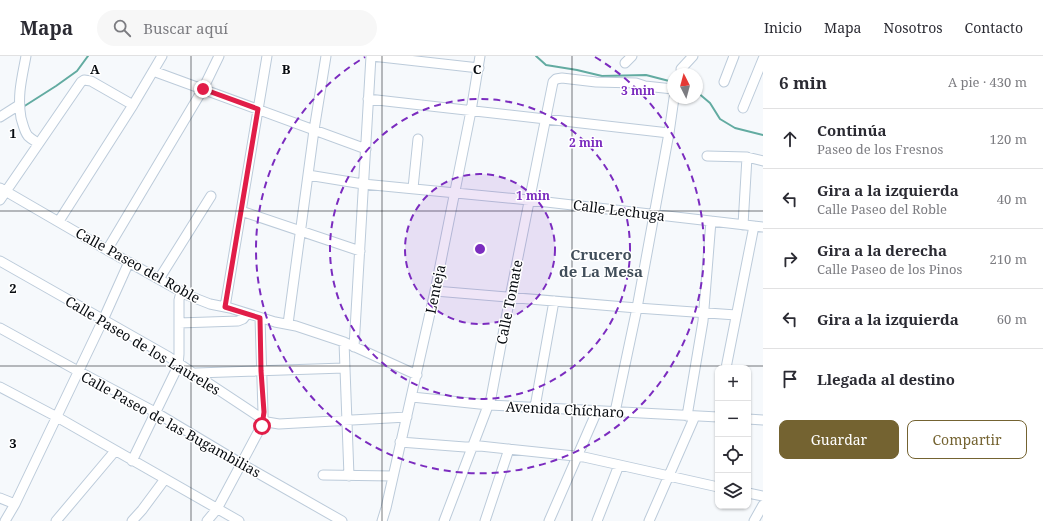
<!DOCTYPE html>
<html lang="es">
<head>
<meta charset="utf-8">
<style>
  body { margin:0; font-family:"Noto Serif",serif; background:#f7f7f7; color:#2b2b33 }
  .controls { position:absolute; right:12px; bottom:12px; display:grid; overflow:hidden; border-radius:8px; box-shadow:0 1px 3px #0004 }
  .controls button { width:36px; height:36px; display:grid; place-items:center; padding:0; border:0; border-bottom:1px solid #e1e1e2; background:#fff; color:#2b2b33; font:20px sans-serif }
  .compass { position:absolute; left:667px; top:12px; width:36px; height:36px; border-radius:50%; background:#fff; box-shadow:0 1px 3px #0004; rotate:354deg }
  .stop { position:absolute; width:12px; height:12px; margin:-9px; border:3px solid #e11d48; border-radius:50%; background:#fff }
  .stop.end { background:#e11d48; border-color:#fff; box-shadow:0 1px 4px #0008 }
  .list { margin:0; padding:0; list-style:none }
  h2 { display:flex; justify-content:space-between; align-items:center; height:52px; margin:0; padding:0 16px; font-size:17px }
  h2 small { font-size:13px; font-weight:400; color:#7c7c81 }
  .list li { display:grid; grid-template-columns:26px 1fr auto; gap:12px; align-items:center; box-sizing:border-box; height:60px; padding:0 16px; border-top:1px solid #e1e1e2 }
  .list b { display:block; font-size:15px; white-space:nowrap }
  .list p { margin:0; font-size:13px; white-space:nowrap; color:#7c7c81 }
  .list em { font-size:13px; font-style:normal; color:#7c7c81 }
  .actions { display:flex; gap:8px; padding:12px 16px }
  .actions a { flex:1; padding:9px 0; border:1px solid #746331; border-radius:8px; text-align:center; font-size:14px; color:#746331 }
  .actions .main { background:#746331; color:#fff }
  .icon { flex:none; width:22px; height:22px; fill:none; stroke:currentColor; stroke-width:2; stroke-linecap:round; stroke-linejoin:round }
  .map { position:relative; flex:none; width:763px; height:465px; overflow:hidden }
  header { display:flex; align-items:center; gap:24px; box-sizing:border-box; height:56px; padding:0 20px; background:#fff; border-bottom:1px solid #e1e1e2 }
  header strong { font-size:19px }
  nav { display:flex; gap:22px; margin-inline-start:auto; font-size:14px }
  .search { width:280px; height:36px; background:#f7f7f7; display:flex; align-items:center; gap:10px; box-sizing:border-box; padding:0 14px; border-radius:22px; color:#7c7c81; font-size:15px }
  main { display:flex }
  aside { flex:1; background:#fff }
  .map>svg:first-child { display:block }
  .lines { fill:none; stroke-linecap:round; stroke-linejoin:round }
  .stream { stroke:#62aba1; stroke-width:2 }
  .minor-casing { stroke:#bccbda; stroke-width:11 }
  .minor { stroke:#fff; stroke-width:9 }
  .route { stroke:#e11d48; stroke-width:5 }
  .grid { fill:none; stroke:#080c11; stroke-width:1; stroke-opacity:0.55 }
  .ring { fill:none; stroke:#7b2cbf; stroke-width:2; stroke-dasharray:7 5 }
  .labels { text-anchor:middle; dominant-baseline:central; stroke-width:3; stroke-linejoin:round; paint-order:stroke }
  .street-label { font-size:14px; fill:#080c11; stroke:#fff }
  .neighbourhood-label { font-size:15px; font-weight:bold; fill:#414e5a; stroke:#fff }
  .grid-label { font-size:13px; text-anchor:middle; font-weight:bold; fill:#080c11; stroke:#fff; stroke-width:3; stroke-linejoin:round; paint-order:stroke }
  .centre { fill:#7b2cbf; stroke:#fff; stroke-width:2 }
  .ring-label { font-size:12px; text-anchor:middle; font-weight:bold; fill:#7b2cbf; stroke:#fff; stroke-width:3; stroke-linejoin:round; paint-order:stroke }
</style>
</head>
<body>
<header>
<strong>Mapa</strong>
<div class="search"><svg class="icon" aria-label="search" viewBox="0 0 24 24"><circle cx="10" cy="10" r="6"/><path d="M15 15l6 6"/></svg>Buscar aquí</div>
<nav><a>Inicio</a><a>Mapa</a><a>Nosotros</a><a>Contacto</a></nav>
</header>
<main>
<div class="map">
<svg width="763" height="465" viewBox="0 0 763 465">
  <rect width="100%" height="100%" fill="#f6f9fc"/>
  <g class="lines">
    <!-- stream -->
    <path class="stream" d="M536,0L546,9L577,14L602,20L646,19L673,26
      M697,36L710,47L720,63L735,72L763,79
      M23,51L56,30L77,15L88,0"/>
    <!-- minor casing -->
    <g class="minor-casing">
      <path id="minor" d="M26,0C22,22 17,39 21,62C23,68 24,75 28,80C31,83 35,85 38,87
        M372,0L479,12
        M625,7L632,0
        M681,13L693,0
        M153,15L366,93
        M724,26L734,0
        M368,43L669,77
        M743,52L763,3
        M0,61L19,49
        M707,100L747,101L763,105
        M308,119L363,128L529,144L763,171
        M0,132L107,194L187,239L210,248L230,252L275,266L296,270L344,286L417,319
        M413,132L418,83
        M0,144L81,26L84,24L91,25L133,49
        M241,155L360,195
        M59,165L133,49L162,0
        M743,169L747,101
        M107,194L203,33L219,0
        M0,205L169,301L267,366L279,368L407,361
        M159,223L211,140
        M435,235L637,252L736,259
        M225,251L267,0
        M179,267L238,265L243,263L247,258
        M288,268L314,74L326,0
        M0,272L78,315L155,356L242,408L342,465
        M344,286L349,420
        M354,291L371,0
        M726,312L754,170
        M196,317L344,312
        M0,331L57,361L239,465
        M412,341L489,349L718,361
        M535,351L554,245
        M615,356L637,252L669,77L674,42
        M687,360L703,265L711,165
        M748,363L763,364
        M400,386L465,391L480,390L584,401L718,431
        M132,405L178,310L179,298V244L181,236
        M323,419L393,420
        M748,437L763,440
        M0,442L15,448
        M5,465L15,448L103,264L129,206
        M56,465L115,395
        M132,465L142,454L165,423
        M207,465L217,453L263,367V356L260,262
        M382,465L386,452L435,235L471,55L480,0
        M444,465L491,342L510,241L553,26L556,23L562,22L596,26L636,27L645,30L673,33
        M485,465L509,393
        M549,465L597,355
        M597,465L619,409
        M649,465L695,360
        M754,465L763,449"/>
    </g>
    <!-- minor -->
    <use href="#minor" class="minor"/>
  </g>
  <g class="lines">
    <!-- route -->
    <path class="route" d="M203,33L258,53L225,251L260,262L261,315L264,356L262,370"/>
  </g>
  <!-- grid -->
  <path class="grid" d="M191,0V465M382,0V465M572,0V465M0,155H763M0,310H763"/>
  <!-- distance rings -->
  <circle cx="480" cy="193" r="75" fill="#7b2cbf" fill-opacity=".12"/>
  <g class="ring">
    <circle cx="480" cy="193" r="75"/>
    <circle cx="480" cy="193" r="150"/>
    <path d="M595 1A224 224 0 1 1 365 1"/>
  </g>
  <g class="labels">
    <!-- street labels -->
    <g class="street-label">
      <text transform="translate(619 154) rotate(7)">Calle Lechuga</text>
      <text transform="translate(138 209) rotate(29)">Calle Paseo del Roble</text>
      <text transform="translate(435 233) rotate(-78)">Lenteja</text>
      <text transform="translate(509 246) rotate(-79)">Calle Tomate</text>
      <text transform="translate(143 289) rotate(31)">Calle Paseo de los Laureles</text>
      <text transform="translate(565 353) rotate(3)">Avenida Chícharo</text>
      <text transform="translate(171 368) rotate(29)">Calle Paseo de las Bugambilias</text>
    </g>
    <!-- neighbourhood labels -->
    <g class="neighbourhood-label">
      <text x="601" y="198">Crucero<tspan x="601" dy="17">de La Mesa</tspan></text>
    </g>
  </g>
  <g class="grid-label">
    <text x="95" y="18">A</text>
    <text x="286" y="18">B</text>
    <text x="477" y="18">C</text>
    <text x="13" y="82">1</text>
    <text x="13" y="237">2</text>
    <text x="13" y="392">3</text>
  </g>
  <circle cx="480" cy="193" r="6" class="centre"/>
  <g class="ring-label">
    <text x="638" y="39">3 min</text>
    <text x="586" y="91">2 min</text>
    <text x="533" y="144">1 min</text>
  </g>
</svg>
<div class="controls">
<button>+</button>
<button>−</button>
<button><svg class="icon" aria-label="locate" viewBox="0 0 24 24"><circle cx="12" cy="12" r="6"/><path d="M12 2v4M12 18v4M2 12h4M18 12h4"/></svg></button>
<button><svg class="icon" aria-label="layers" viewBox="0 0 24 24"><path d="M12 4l9 5-9 5-9-5zM3 14l9 5 9-5"/></svg></button>
</div>
<svg class="compass" viewBox="-18 -18 36 36"><path d="M0-13l5 13h-10z" fill="#e53935"/><path d="M0 13l5-13h-10z" fill="#7c7c81"/></svg>
<div class="stop" style="left:262px;top:370px"></div>
<div class="stop end" style="left:203px;top:33px"></div>
</div>
<aside>
<h2>6 min<small>A pie · 430 m</small></h2>
<ul class="list">
<li><svg class="icon" aria-label="ahead" viewBox="0 0 24 24"><path d="M12 20V5M6 11l6-6 6 6"/></svg><div><b>Continúa</b><p>Paseo de los Fresnos</p></div><em>120 m</em></li>
<li><svg class="icon" aria-label="left" viewBox="0 0 24 24"><path d="M17 20v-9H6M10 6l-5 5 5 5"/></svg><div><b>Gira a la izquierda</b><p>Calle Paseo del Roble</p></div><em>40 m</em></li>
<li><svg class="icon" aria-label="right" viewBox="0 0 24 24"><path d="M7 20v-9h11M14 6l5 5-5 5"/></svg><div><b>Gira a la derecha</b><p>Calle Paseo de los Pinos</p></div><em>210 m</em></li>
<li><svg class="icon" aria-label="left" viewBox="0 0 24 24"><path d="M17 20v-9H6M10 6l-5 5 5 5"/></svg><div><b>Gira a la izquierda</b></div><em>60 m</em></li>
<li><svg class="icon" aria-label="arrive" viewBox="0 0 24 24"><path d="M6 21V4h12l-3 4 3 4H6"/></svg><div><b>Llegada al destino</b></div></li>
</ul>
<div class="actions"><a class="main">Guardar</a><a>Compartir</a></div>
</aside>
</main>
</body>
</html>
